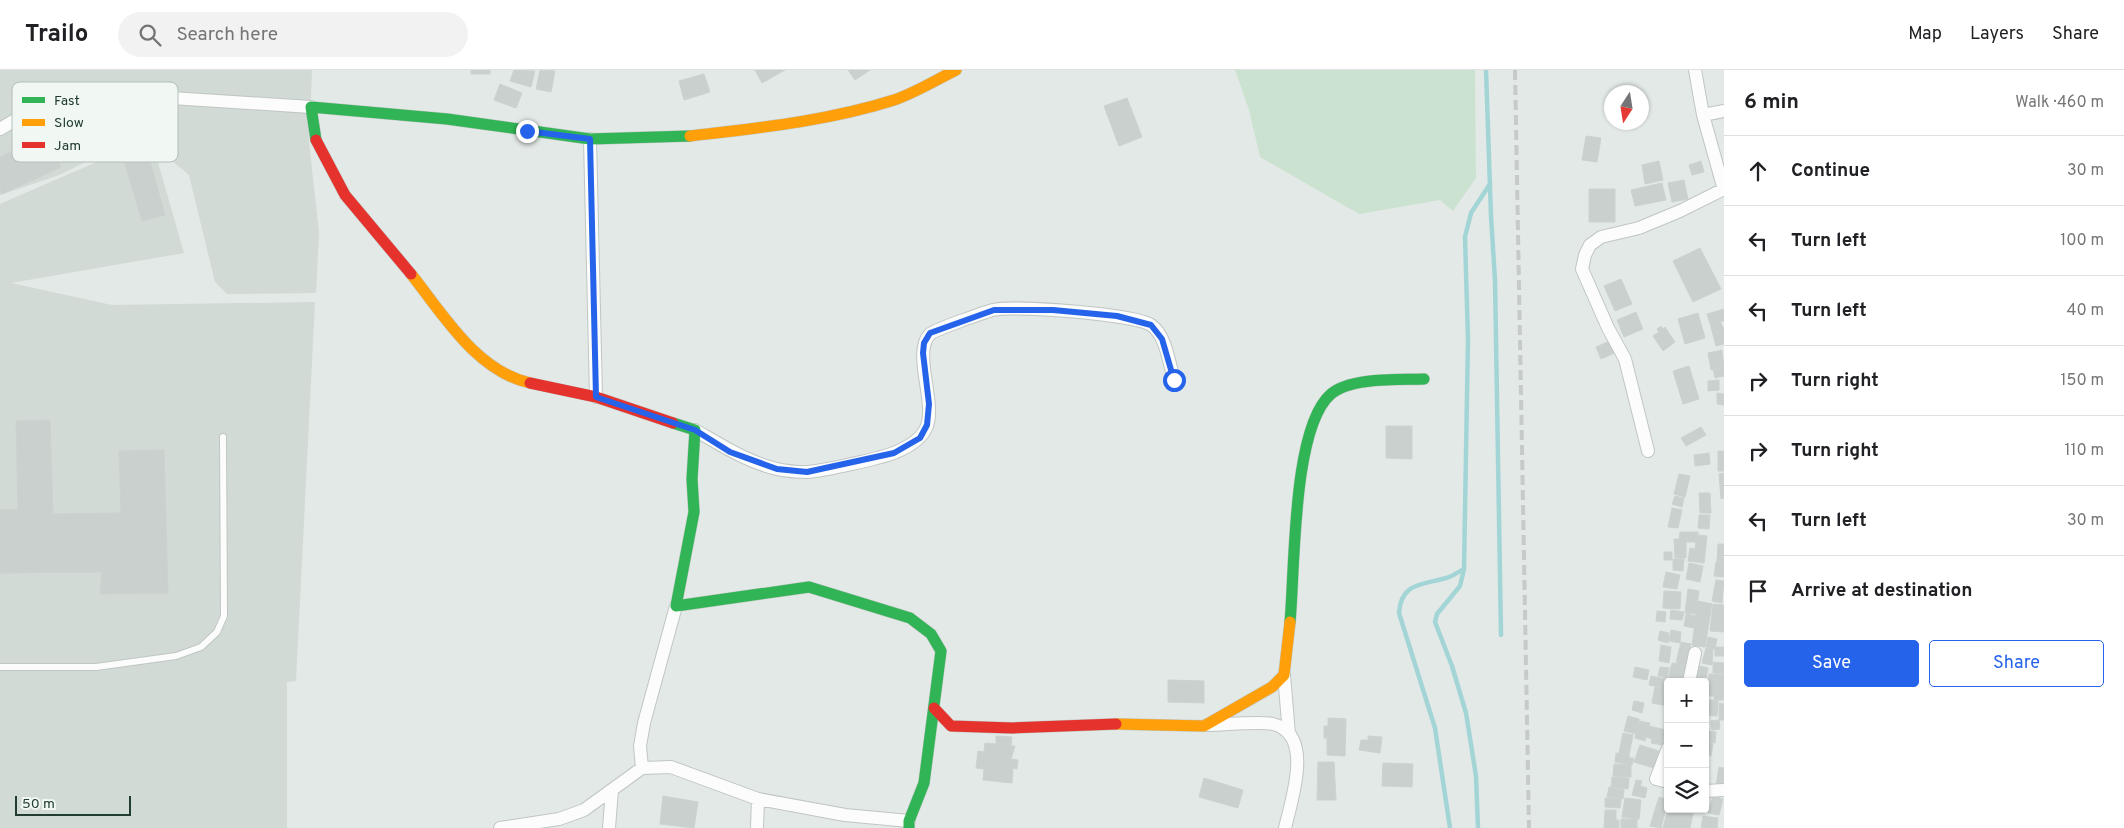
<!DOCTYPE html>
<html lang="en">
<head>
<meta charset="utf-8">
<style>
  body { margin:0; font-family:Overpass,sans-serif; background:#f2f2f2; color:#202124 }
  .controls { position:absolute; right:15px; bottom:15px; display:grid; overflow:hidden; border-radius:5px; box-shadow:0 1px 4px #0004 }
  .controls button { width:45px; height:45px; display:grid; place-items:center; padding:0; border:0; border-bottom:1px solid #e0e0e0; background:#fff; color:#202124; font:25px sans-serif }
  .compass { position:absolute; left:1604px; top:15px; width:45px; height:45px; border-radius:50%; background:#fff; box-shadow:0 1px 4px #0004; rotate:192deg }
  .scale { position:absolute; left:15px; bottom:12px; width:116px; box-sizing:border-box; padding-left:5px; border:2px solid #213c32; border-top:0; font-size:14px; line-height:18px; white-space:nowrap; color:#213c32; -webkit-text-stroke:4px #f1f8f4; paint-order:stroke }
  .stop { position:absolute; width:15px; height:15px; margin:-11px; border:4px solid #2563eb; border-radius:50%; background:#fff }
  .stop.end { background:#2563eb; border-color:#fff; box-shadow:0 1px 5px #0008 }
  .list { margin:0; padding:0; list-style:none }
  h2 { display:flex; justify-content:space-between; align-items:center; height:65px; margin:0; padding:0 20px; font-size:21px }
  h2 small { font-size:16px; font-weight:400; color:#757577 }
  .list li { display:grid; grid-template-columns:32px 1fr auto; gap:15px; align-items:center; box-sizing:border-box; height:70px; padding:0 20px; border-top:1px solid #e0e0e0 }
  .list b { display:block; font-size:19px; white-space:nowrap }
  .list em { font-size:16px; font-style:normal; color:#757577 }
  .actions { display:flex; gap:10px; padding:15px 20px }
  .actions a { flex:1; padding:11px 0; border:1px solid #2563eb; border-radius:5px; text-align:center; font-size:18px; color:#2563eb }
  .actions .main { background:#2563eb; color:#fff }
  .icon { flex:none; width:28px; height:28px; fill:none; stroke:currentColor; stroke-width:2; stroke-linecap:round; stroke-linejoin:round }
  .map { position:relative; flex:none; width:1724px; height:758px; overflow:hidden }
  header { display:flex; align-items:center; gap:30px; box-sizing:border-box; height:70px; padding:0 25px; background:#fff; border-bottom:1px solid #e0e0e0 }
  header strong { font-size:24px }
  nav { display:flex; gap:28px; margin-inline-start:auto; font-size:18px }
  .search { width:350px; height:45px; background:#f2f2f2; display:flex; align-items:center; gap:12px; box-sizing:border-box; padding:0 18px; border-radius:28px; color:#757577; font-size:19px }
  main { display:flex }
  aside { flex:1; background:#fff }
  .map>svg:first-child { display:block }
  .built { fill:#d1dad5 }
  .green { fill:#cce2d1 }
  .lines { fill:none; stroke-linecap:round; stroke-linejoin:round }
  .stream { stroke:#a3d5d7; stroke-width:4.5 }
  .building { fill:#cad0cd; stroke:#ccd2cf }
  .lane-casing { stroke:#c0c6c3; stroke-width:8 }
  .street-casing { stroke:#c0c6c3; stroke-width:14 }
  .fast-casing { stroke:#bfc6c3; stroke-width:12 }
  .slow-casing { stroke:#bfc6c3; stroke-width:12 }
  .jam-casing { stroke:#bfc6c3; stroke-width:12 }
  .lane { stroke:#fbfcfb; stroke-width:6 }
  .street { stroke:#fbfcfb; stroke-width:12 }
  .fast { stroke:#30b455; stroke-width:11 }
  .slow { stroke:#ff9f0a; stroke-width:11 }
  .jam { stroke:#e5322d; stroke-width:11 }
  .rail { stroke:#c6cac9; stroke-width:4; stroke-dasharray:10 5; stroke-linecap:butt }
  .route { stroke:#2563eb; stroke-width:6 }
  .key { fill:#f1f8f4; stroke:#b3c0ba; stroke-width:1 }
  .key-label { font-size:14px; fill:#213c32 }
</style>
</head>
<body>
<header>
<strong>Trailo</strong>
<div class="search"><svg class="icon" aria-label="search" viewBox="0 0 24 24"><circle cx="10" cy="10" r="6"/><path d="M15 15l6 6"/></svg>Search here</div>
<nav><a>Map</a><a>Layers</a><a>Share</a></nav>
</header>
<main>
<div class="map">
<svg width="1724" height="758" viewBox="0 0 1724 758">
  <rect width="100%" height="100%" fill="#e3e9e6"/>
  <!-- built -->
  <path class="built" d="M0,0H312L309,72L319,162L316,223L227,224L215,212L189,105L153,75L184,183L11,213L112,235L315,232L296,611L287,612V758H0V134L147,70L141,65L59,105L0,125Z"/>
  <!-- green -->
  <path class="green" d="M1235,0H1475L1476,108L1453,141L1440,130L1359,144L1260,87L1249,40Z"/>
  <g class="lines">
    <!-- stream -->
    <path class="stream" d="M1486,0L1491,146L1495,210L1501,565
      M1450,758L1435,658L1399,543C1401,512 1423,515 1446,508C1452,507 1458,502 1464,499
      M1478,758L1476,706L1466,643L1452,596L1435,552L1437,544L1460,516L1464,499L1468,269L1465,167L1471,143L1490,114"/>
  </g>
  <!-- building -->
  <path class="building" d="M471,0H490V4H471Z
    M514,0L535,1L531,17L510,11Z
    M540,0L555,1L551,22L536,19Z
    M755,0H785L762,13Z
    M848,0H870L855,10Z
    M704,4L710,22L684,30L679,11Z
    M500,14L522,23L516,38L494,30Z
    M1127,28L1142,67L1119,76L1104,36Z
    M45,65L61,97L2,124L0,119V87Z
    M1586,66L1601,68L1597,92L1582,90Z
    M148,84L165,145L142,151L124,91Z
    M1659,91L1663,110L1645,114L1642,95Z
    M1701,91L1704,102L1692,105L1689,95Z
    M1684,110L1688,129L1672,132L1668,113Z
    M1662,113L1666,130L1635,136L1631,120Z
    M1589,119H1615V152H1589Z
    M1700,178L1721,219L1693,232L1673,191Z
    M1621,209L1632,234L1615,241L1604,216Z
    M1724,239V251L1710,253L1707,244Z
    M1636,242L1643,259L1624,267L1617,250Z
    M1698,243L1705,268L1685,274L1678,249Z
    M1720,251L1724,259V274L1716,276L1710,253Z
    M1661,256L1663,259L1665,257L1675,272L1663,281L1653,266L1659,262L1657,259Z
    M1612,270L1617,282L1601,289L1596,277Z
    M1722,280L1724,297L1711,300L1708,283Z
    M1689,296L1699,329L1683,334L1673,301Z
    M1724,297V306L1715,308L1713,299Z
    M1719,310V320L1708,321V311Z
    M1717,323L1724,324V335L1717,334Z
    M50,350L53,444L121,443L119,381L164,380L168,523L100,524L102,502L0,503V440L18,439L16,351Z
    M1386,356H1412V389L1386,388Z
    M1701,357L1706,365L1686,376L1681,368Z
    M1718,381H1724V401H1718Z
    M1709,383L1710,394L1695,396L1694,385Z
    M1724,403V428L1721,429L1719,404Z
    M1679,404L1690,406L1685,427L1674,424Z
    M1699,423H1710L1711,443H1700Z
    M1675,426L1684,428L1682,437L1672,434Z
    M1672,438L1682,440L1678,458L1668,457Z
    M1699,445H1710L1709,459L1698,458Z
    M1680,462H1698V465L1707,466L1704,493L1688,491L1690,478L1695,479L1696,472H1686V488H1675L1674,469H1679Z
    M1718,474H1724V492H1717Z
    M1664,482H1672V490H1664Z
    M1673,489H1684L1683,501L1673,500Z
    M1716,492L1724,493V507L1714,506Z
    M1689,493L1703,496L1700,512L1686,509Z
    M1666,502L1680,505L1677,519L1663,517Z
    M1716,510L1724,511L1722,533L1712,531Z
    M1688,519L1699,521L1696,544L1685,543Z
    M1664,521L1681,522L1680,539L1663,538Z
    M1698,531L1712,534L1705,577L1692,575Z
    M1713,534L1724,535V562L1710,561Z
    M1671,540L1684,542L1682,550L1670,549Z
    M1657,541L1666,542L1665,552L1656,551Z
    M1686,544L1696,546L1694,558L1684,556Z
    M1671,560L1681,562L1680,573L1669,571Z
    M1660,561L1669,563L1668,573L1658,570Z
    M1708,567L1717,569L1715,579L1706,577Z
    M1681,572L1691,574L1686,596L1676,593Z
    M1661,575L1671,577L1669,593L1659,591Z
    M1715,577H1724V586H1715Z
    M1706,578L1713,579L1712,595L1702,593Z
    M1713,592L1724,593V604L1713,603Z
    M1672,593L1686,596L1682,612L1668,609Z
    M1699,596L1708,598L1705,614L1696,612Z
    M1635,597L1649,600L1647,610L1633,607Z
    M1660,597L1669,598L1667,608L1658,606Z
    M1709,604L1724,605V630H1714V626H1707Z
    M1651,606L1679,612H1668V619L1649,615Z
    M1168,610L1204,611V633L1168,632Z
    M1655,617L1668,620V636L1652,633Z
    M1706,629L1718,631L1717,646L1705,645Z
    M1634,631L1644,633L1642,643L1632,640Z
    M1719,633L1724,634V650H1719Z
    M1628,646L1639,649L1636,664L1624,661Z
    M1328,648L1346,649L1345,686L1327,685V668H1324V656H1328Z
    M1719,650L1720,659L1712,660L1711,651Z
    M1639,651L1650,653L1649,656L1666,660L1662,675L1651,673L1652,669L1646,667L1645,671L1635,668Z
    M1705,661L1716,662L1715,673L1705,672Z
    M1623,663L1633,665L1629,685L1619,683Z
    M996,666L1012,667L1011,676H1015L1011,689L1018,690L1017,699L1013,698L1012,713L983,710L984,699L976,698L978,681L984,682L985,673L996,674Z
    M1368,666L1382,667L1380,683L1359,680L1361,670H1368Z
    M1705,673L1713,674L1711,686L1705,685Z
    M1640,675L1659,681L1654,698L1634,692Z
    M1616,683L1630,686L1629,688H1634L1632,695L1615,692Z
    M1318,692H1334L1336,730H1317Z
    M1383,693L1413,694L1412,717L1382,716Z
    M1614,694L1631,695V707L1613,706Z
    M1719,697L1724,698V717L1716,716Z
    M1612,707L1629,708L1628,719L1611,717Z
    M1204,708L1243,720L1238,738L1199,727Z
    M1636,710L1642,711L1640,716L1647,718L1645,728L1632,725Z
    M1609,717L1624,720L1623,729L1607,727Z
    M663,726L698,732L694,758L660,754Z
    M1713,726L1723,729L1719,745L1708,743Z
    M1659,727L1668,730L1661,758L1650,756Z
    M1605,728L1621,729L1620,738L1605,737Z
    M1625,728L1641,730L1639,749L1622,747Z
    M1671,739H1694L1690,758H1663L1667,742L1670,743Z
    M1605,740H1616V750H1619V758H1604Z
    M1703,746L1718,748L1717,758H1701Z
    M1621,749H1637V758H1621Z"/>
  <g class="lines">
    <!-- lane casing -->
    <g class="lane-casing">
      <path id="lane" d="M0,597H96L176,586L201,577L217,562L224,546L223,367"/>
    </g>
    <!-- street casing -->
    <g class="street-casing">
      <path id="street" d="M1695,0L1703,45L1724,120
        M1703,45L1724,41
        M0,59L32,40L94,23L311,37
        M590,69L596,327
        M695,360C721,375 747,392 777,399C786,401 798,402 807,402C822,401 883,388 896,382C908,377 922,369 927,356C936,331 912,282 930,264C934,260 985,242 993,240C1014,235 1134,244 1151,255C1166,265 1169,293 1174,310
        M1648,381L1625,289L1608,258L1582,199L1585,185L1590,175L1601,167L1639,158L1680,141L1724,119
        M676,536L644,653L640,676L642,698L671,697L758,729L845,745L909,751
        M1284,605L1289,664
        M1689,612L1695,583
        M1207,655C1223,655 1260,651 1273,654C1315,664 1291,731 1285,758
        M1668,678L1656,709L1668,712
        M1705,721L1724,720
        M500,758L559,749L584,740L642,698
        M609,758L612,720
        M757,758L758,729"/>
    </g>
    <!-- fast casing -->
    <g class="fast-casing">
      <path id="fast" d="M316,70L311,37L447,49L590,69L690,66
        M673,353L695,360L692,409L694,442L676,536L809,517L910,548L931,564L941,581L924,713L909,751V758
        M1290,552C1295,500 1292,357 1331,324C1351,307 1399,310 1424,309"/>
    </g>
    <!-- slow casing -->
    <g class="slow-casing">
      <path id="slow" d="M690,66C758,58 828,51 894,30C915,23 936,10 956,0
        M411,204C443,244 476,301 530,313
        M1116,654L1204,656L1272,617L1284,605L1290,552"/>
    </g>
    <!-- jam casing -->
    <g class="jam-casing">
      <path id="jam" d="M316,70L345,125L411,204
        M530,313L596,327L673,353
        M934,638L951,656L1012,658L1116,654"/>
    </g>
    <!-- lane -->
    <use href="#lane" class="lane"/>
    <!-- street -->
    <use href="#street" class="street"/>
    <!-- fast -->
    <use href="#fast" class="fast"/>
    <!-- slow -->
    <use href="#slow" class="slow"/>
    <!-- jam -->
    <use href="#jam" class="jam"/>
    <!-- rail -->
    <path class="rail" d="M1515,0L1529,758"/>
  </g>
  <g class="lines">
    <!-- route -->
    <path class="route" d="M527,61L590,69L596,327L695,360L730,382L777,399L807,402L894,383L920,368L927,355L929,334L923,283L924,273L930,263L994,240H1053L1117,246L1151,255L1162,269L1174,310"/>
  </g>
  <!-- legend -->
  <rect x="12" y="12" width="166" height="80" rx="8" class="key"/>
  <rect x="22" y="27" width="23" height="6" fill="#30b455"/>
  <rect x="22" y="49" width="23" height="7" fill="#ff9f0a"/>
  <rect x="22" y="72" width="23" height="6" fill="#e5322d"/>
  <g class="key-label">
    <text x="54" y="35">Fast</text>
    <text x="54" y="57">Slow</text>
    <text x="54" y="80">Jam</text>
  </g>
</svg>
<div class="controls">
<button>+</button>
<button>−</button>
<button><svg class="icon" aria-label="layers" viewBox="0 0 24 24"><path d="M12 4l9 5-9 5-9-5zM3 14l9 5 9-5"/></svg></button>
</div>
<svg class="compass" viewBox="-18 -18 36 36"><path d="M0-13l5 13h-10z" fill="#e53935"/><path d="M0 13l5-13h-10z" fill="#757577"/></svg>
<div class="scale">50 m</div>
<div class="stop" style="left:1174px;top:310px"></div>
<div class="stop end" style="left:527px;top:61px"></div>
</div>
<aside>
<h2>6 min<small>Walk · 460 m</small></h2>
<ul class="list">
<li><svg class="icon" aria-label="ahead" viewBox="0 0 24 24"><path d="M12 20V5M6 11l6-6 6 6"/></svg><div><b>Continue</b></div><em>30 m</em></li>
<li><svg class="icon" aria-label="left" viewBox="0 0 24 24"><path d="M17 20v-9H6M10 6l-5 5 5 5"/></svg><div><b>Turn left</b></div><em>100 m</em></li>
<li><svg class="icon" aria-label="left" viewBox="0 0 24 24"><path d="M17 20v-9H6M10 6l-5 5 5 5"/></svg><div><b>Turn left</b></div><em>40 m</em></li>
<li><svg class="icon" aria-label="right" viewBox="0 0 24 24"><path d="M7 20v-9h11M14 6l5 5-5 5"/></svg><div><b>Turn right</b></div><em>150 m</em></li>
<li><svg class="icon" aria-label="right" viewBox="0 0 24 24"><path d="M7 20v-9h11M14 6l5 5-5 5"/></svg><div><b>Turn right</b></div><em>110 m</em></li>
<li><svg class="icon" aria-label="left" viewBox="0 0 24 24"><path d="M17 20v-9H6M10 6l-5 5 5 5"/></svg><div><b>Turn left</b></div><em>30 m</em></li>
<li><svg class="icon" aria-label="arrive" viewBox="0 0 24 24"><path d="M6 21V4h12l-3 4 3 4H6"/></svg><div><b>Arrive at destination</b></div></li>
</ul>
<div class="actions"><a class="main">Save</a><a>Share</a></div>
</aside>
</main>
</body>
</html>
